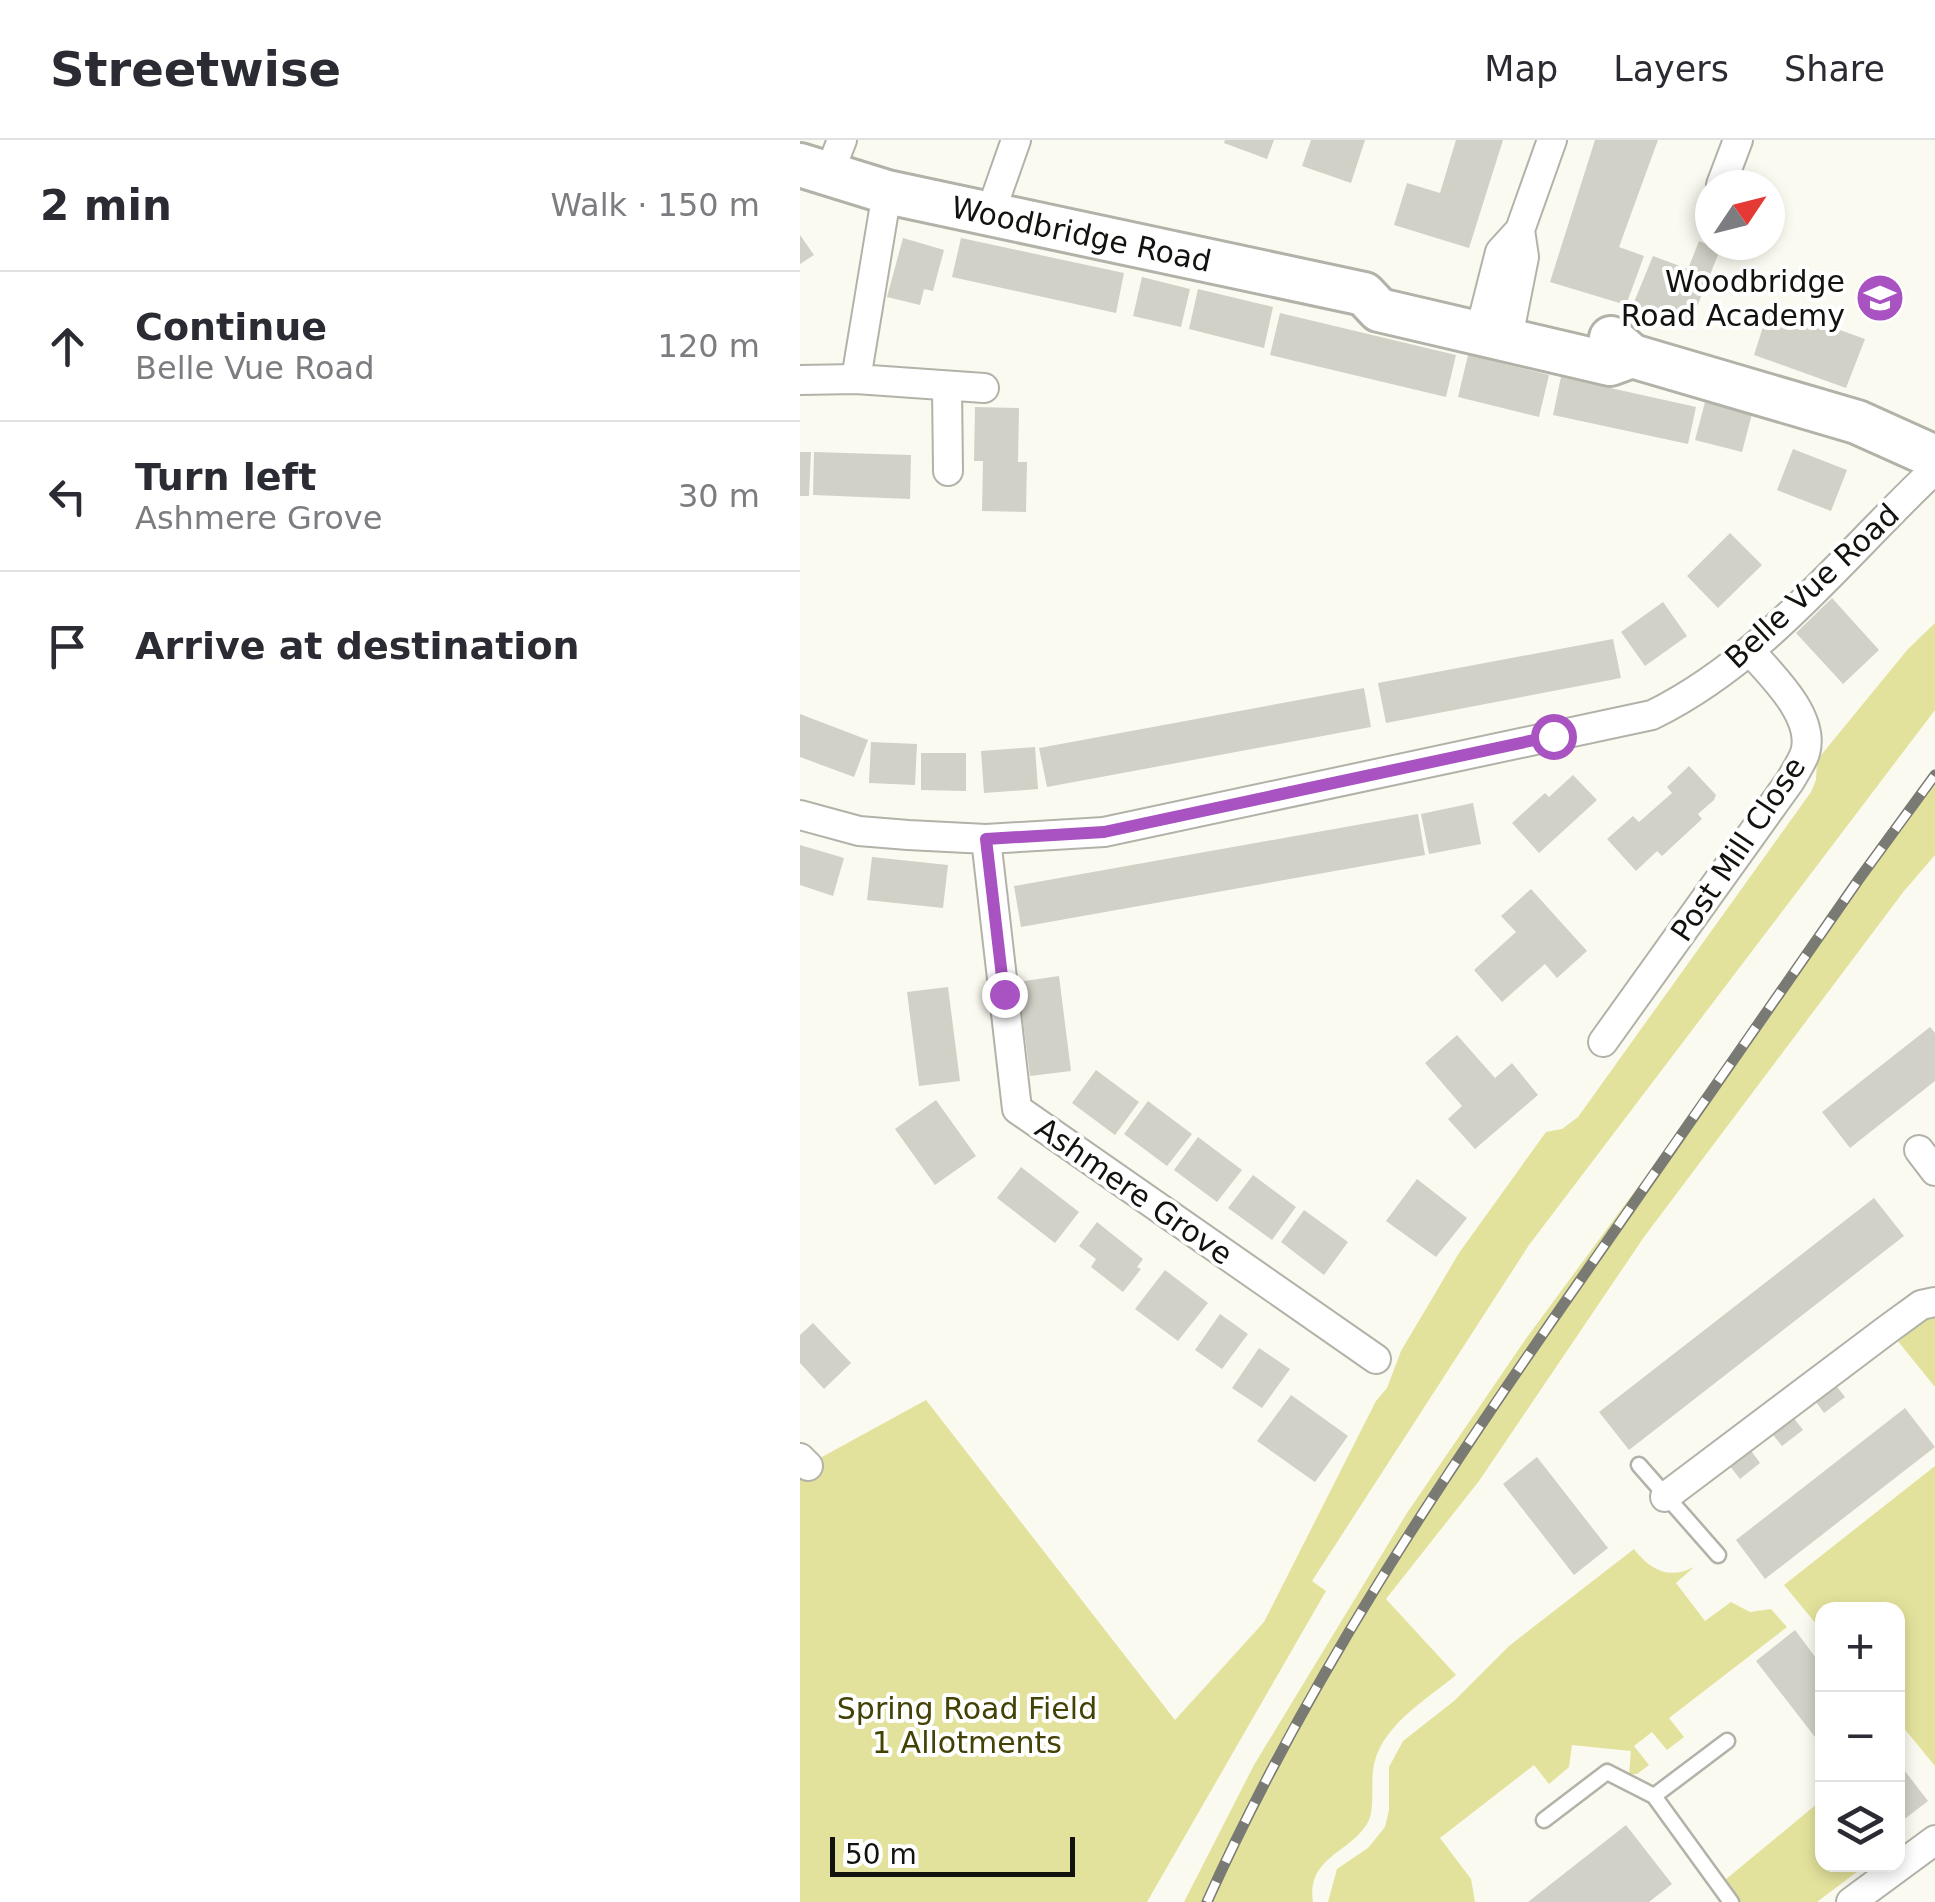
<!DOCTYPE html>
<html lang="en">
<head>
<meta charset="utf-8">
<style>
  body { margin:0; font-family:"DejaVu Sans",sans-serif; background:#f2f2f3; color:#2b2b33 }
  .controls { position:absolute; right:30px; bottom:30px; display:grid; overflow:hidden; border-radius:20px; box-shadow:0 5px 15px #0003 }
  .controls button { width:90px; height:90px; display:grid; place-items:center; padding:0; border:0; border-bottom:2px solid #e1e1e2; background:#fff; color:#2b2b33; font:50px sans-serif }
  .compass { position:absolute; left:895px; top:30px; width:90px; height:90px; border-radius:50%; background:#fff; box-shadow:0 5px 15px #0003; rotate:55deg }
  .scale { position:absolute; left:30px; bottom:25px; width:245px; box-sizing:border-box; padding-left:10px; border:5px solid #12120f; border-top:0; font-size:28px; line-height:35px; white-space:nowrap; color:#12120f; -webkit-text-stroke:8px #fff; paint-order:stroke }
  .stop { position:absolute; width:30px; height:30px; margin:-22px; border:8px solid #a853c1; border-radius:50%; background:#fff }
  .stop.end { background:#a853c1; border-color:#fff; box-shadow:0 2px 10px #0008 }
  .list { margin:0; padding:0; list-style:none }
  h2 { display:flex; justify-content:space-between; align-items:center; height:130px; margin:0; padding:0 40px; font-size:42px }
  h2 small { font-size:32px; font-weight:400; color:#7c7c81 }
  .list li { display:grid; grid-template-columns:65px 1fr auto; gap:30px; align-items:center; box-sizing:border-box; height:150px; padding:0 40px; border-top:2px solid #e1e1e2 }
  .list b { display:block; font-size:38px; white-space:nowrap }
  .list p { margin:0; font-size:32px; white-space:nowrap; color:#7c7c81 }
  .list em { font-size:32px; font-style:normal; color:#7c7c81 }
  .icon { flex:none; width:55px; height:55px; fill:none; stroke:currentColor; stroke-width:2; stroke-linecap:round; stroke-linejoin:round }
  .map { position:relative; flex:none; width:1135px; height:1762px; overflow:hidden }
  header { display:flex; align-items:center; gap:60px; box-sizing:border-box; height:140px; padding:0 50px; background:#fff; border-bottom:2px solid #e1e1e2 }
  header strong { font-size:48px }
  nav { display:flex; gap:55px; margin-inline-start:auto; font-size:35px }
  main { display:flex }
  aside { flex:1; background:#fff }
  .map>svg:first-child { display:block }
  .green { fill:#e3e29c }
  .building { fill:#d1d1c7 }
  .lines { fill:none; stroke-linecap:round; stroke-linejoin:round }
  .lane-casing { stroke:#b2b2a9; stroke-width:19 }
  .street-casing { stroke:#b2b2a9; stroke-width:32 }
  .primary-casing { stroke:#b2b2a9; stroke-width:48 }
  .lane { stroke:#fff; stroke-width:14 }
  .street { stroke:#fff; stroke-width:28 }
  .primary { stroke:#fff; stroke-width:42 }
  .rail-casing { stroke:#7a7a74; stroke-width:11 }
  .rail { stroke:#fff; stroke-width:8; stroke-dasharray:22; stroke-linecap:butt }
  .route { stroke:#a853c1; stroke-width:12 }
  .labels { text-anchor:middle; dominant-baseline:central; stroke-width:8; stroke-linejoin:round; paint-order:stroke }
  .street-label { font-size:30px; fill:#12120f; stroke:#fff }
  .poi-label { font-size:30px; fill:#12120f; stroke:#fff; text-anchor:end }
  .park-label { font-size:30px; fill:#434104; stroke:#fff }
</style>
</head>
<body>
<header>
<strong>Streetwise</strong>
<nav><a>Map</a><a>Layers</a><a>Share</a></nav>
</header>
<main>
<aside>
<h2>2 min<small>Walk · 150 m</small></h2>
<ul class="list">
<li><svg class="icon" aria-label="ahead" viewBox="0 0 24 24"><path d="M12 20V5M6 11l6-6 6 6"/></svg><div><b>Continue</b><p>Belle Vue Road</p></div><em>120 m</em></li>
<li><svg class="icon" aria-label="left" viewBox="0 0 24 24"><path d="M17 20v-9H6M10 6l-5 5 5 5"/></svg><div><b>Turn left</b><p>Ashmere Grove</p></div><em>30 m</em></li>
<li><svg class="icon" aria-label="arrive" viewBox="0 0 24 24"><path d="M6 21V4h12l-3 4 3 4H6"/></svg><div><b>Arrive at destination</b></div></li>
</ul>
</aside>
<div class="map">
<svg width="1135" height="1762" viewBox="0 0 1135 1762">
  <rect width="100%" height="100%" fill="#fafaf0"/>
  <!-- green -->
  <path class="green" d="M1135,483V570L729,1105L512,1441L526,1451L347,1762H0V1329L126,1260L375,1580L464,1482L576,1261L587,1248L601,1211L659,1113L746,992L762,989L778,977L1011,652L1016,640L1017,620L1108,509Z
    M1135,644V715L1104,751L844,1097L679,1341L586,1459L656,1535C625,1561 578,1587 573,1631C571,1647 575,1671 567,1684C549,1713 506,1718 513,1762H384L454,1625L607,1373L725,1200Z
    M1135,1162V1247L1088,1189Z
    M1135,1326V1626L1098,1581V1470H1022V1491L984,1445Z
    M834,1409C850,1430 869,1440 894,1427L876,1443L905,1481L931,1462L950,1472L971,1469L987,1487L869,1578L884,1597L867,1610L852,1592L834,1606L849,1625L837,1634H829L831,1611L772,1605L769,1627L749,1644L734,1625L640,1698L671,1739L675,1762H528L537,1729L568,1708L585,1687L589,1670V1627L603,1601L654,1561L709,1506Z
    M1018,1663L1022,1669V1724L1066,1725L1017,1762H931L919,1745Z"/>
  <!-- building -->
  <path class="building" d="M425,0H474L467,19L424,3Z
    M511,0H565L551,43L502,26Z
    M656,0H703L669,108L594,85L607,43L640,53Z
    M795,0H858L819,107L844,116L826,165L750,142Z
    M0,95L14,115L0,124Z
    M103,98L144,110L133,151L124,149L120,165L87,157Z
    M161,98L324,133L316,173L152,137Z
    M899,101L920,110L888,189L832,167L853,116L888,129Z
    M342,137L390,149L381,187L333,176Z
    M398,149L473,167L464,208L389,189Z
    M970,165L1065,199L1046,248L954,215Z
    M480,173L656,215L646,257L470,215Z
    M668,215L749,235L739,277L658,257Z
    M761,237L896,267L888,304L753,275Z
    M905,262L952,274L942,312L895,300Z
    M175,267L219,268L218,322H227L226,372L182,371L183,321H174Z
    M993,309L1047,330L1031,371L977,350Z
    M0,312H11L9,356H0Z
    M14,312L111,315L110,359L13,355Z
    M930,393L962,425L918,468L887,436Z
    M1032,458L1079,510L1043,544L996,493Z
    M863,462L887,496L845,526L821,492Z
    M813,499L821,538L586,583L578,543Z
    M564,548L571,587L247,647L239,608Z
    M0,574L68,600L54,637L0,617Z
    M71,602L117,604L115,645L69,643Z
    M235,607L238,649L184,653L181,611Z
    M121,613H166V651L121,650Z
    M889,626L916,655L914,660L898,674L902,679L862,716L857,711L836,731L807,699L833,676L839,682L872,653L867,647Z
    M773,635L797,660L739,713L712,683L745,653L749,657Z
    M673,663L681,704L629,714L621,674Z
    M618,674L625,715L221,787L214,746Z
    M0,705L44,718L33,756L0,745Z
    M72,717L148,725L143,768L67,760Z
    M731,749L787,811L757,838L745,824L702,862L674,830L716,792L701,776Z
    M259,836L271,931L230,936L218,842Z
    M148,847L160,941L119,946L107,852Z
    M1130,887L1135,893V941L1050,1008L1022,972Z
    M657,895L695,938L712,923L738,955L675,1009L648,979L662,966L625,923Z
    M296,930L339,962L315,995L272,963Z
    M136,960L176,1016L135,1045L95,989Z
    M348,961L392,994L367,1026L324,994Z
    M398,997L442,1030L417,1062L374,1030Z
    M221,1027L279,1072L255,1103L197,1058Z
    M453,1035L496,1067L472,1100L428,1068Z
    M617,1039L667,1078L636,1117L586,1081Z
    M1074,1058L1104,1096L829,1310L799,1272Z
    M504,1070L548,1102L524,1135L481,1102Z
    M297,1082L343,1119L337,1127L341,1129L323,1152L291,1127L296,1119L279,1106Z
    M365,1130L408,1163L378,1201L335,1169Z
    M420,1174L448,1194L422,1229L395,1210Z
    M13,1183L51,1223L24,1249L0,1223V1195Z
    M459,1208L490,1229L462,1268L432,1248Z
    M1028,1235L1045,1257L1024,1273L1008,1251Z
    M491,1255L548,1296L515,1342L457,1301Z
    M986,1268L1003,1290L982,1306L965,1285Z
    M1105,1268L1135,1307L965,1439L936,1400Z
    M944,1301L960,1323L940,1339L923,1317Z
    M737,1317L808,1408L774,1435L703,1344Z
    M995,1490L1022,1526V1606L956,1521Z
    M1098,1622L1128,1661L1098,1684Z
    M826,1685L872,1744L849,1762H728Z"/>
  <g class="lines">
    <!-- lane casing -->
    <g class="lane-casing">
      <path id="lane" d="M839,1325L918,1415
        M927,1601L854,1656L931,1762
        M744,1680L807,1632L854,1656"/>
    </g>
    <!-- street casing -->
    <g class="street-casing">
      <path id="street" d="M28,36L42,0
        M921,45L938,0
        M190,74L216,0
        M680,191L700,112L720,90L752,0
        M708,198L724,117L720,90
        M56,239L87,52
        M0,240L56,239L184,248
        M147,247L148,331
        M0,675L59,691L108,695L186,699L304,692L852,575C962,521 1039,421 1126,338L1135,324
        M186,699L217,969L576,1219
        M803,902L990,641C995,632 1002,622 1005,613C1016,577 972,536 951,512
        M1119,1010L1135,1031
        M0,1318L8,1326
        M865,1357L1088,1189L1121,1165L1135,1162
        M1051,1762L1135,1700"/>
    </g>
    <!-- primary casing -->
    <g class="primary-casing">
      <g id="primary">
        <path id="s1" d="M0,25L87,52L564,154L579,170L810,224L832,216"/>
        <path d="M811,198L832,216L1057,282L1135,317"/>
      </g>
    </g>
    <!-- lane -->
    <use href="#lane" class="lane"/>
    <!-- street -->
    <use href="#street" class="street"/>
    <!-- primary -->
    <use href="#primary" class="primary"/>
    <!-- rail casing -->
    <g class="rail-casing">
      <path id="rail" d="M407,1762C507,1540 640,1341 779,1142C872,1007 966,873 1059,739L1135,635"/>
    </g>
    <!-- rail -->
    <use href="#rail" class="rail"/>
  </g>
  <g class="lines">
    <!-- route -->
    <path class="route" d="M204,854L186,699L304,692L753,596"/>
  </g>
  <!-- icons -->
  <defs>
    <g id="school-disc" transform="scale(2.5)"><circle r="9.5" fill="#a853c1" stroke="#fff"/><path d="M0-5L7-2L0 1L-7-2ZM-4 1L0 2.5L4 1V4Q0 6-4 4Z" fill="#fff"/></g>
  </defs>
  <g fill-rule="evenodd">
    <use href="#school-disc" x="1080" y="158"/>
  </g>
  <g class="labels">
    <!-- street labels -->
    <g class="street-label">
      <text stroke="none"><textPath href="#s1" startOffset="290">Woodbridge Road</textPath></text>
      <text transform="translate(1012 446) rotate(-43)">Belle Vue Road</text>
      <text transform="translate(938 709) rotate(-56)">Post Mill Close</text>
      <text transform="translate(334 1051) rotate(35)">Ashmere Grove</text>
    </g>
    <!-- poi labels -->
    <g class="poi-label">
      <text x="1045" y="141">Woodbridge<tspan x="1045" dy="34">Road Academy</tspan></text>
    </g>
    <!-- park labels -->
    <g class="park-label">
      <text x="167" y="1568">Spring Road Field<tspan x="167" dy="34">1 Allotments</tspan></text>
    </g>
  </g>
</svg>
<div class="controls">
<button>+</button>
<button>−</button>
<button><svg class="icon" aria-label="layers" viewBox="0 0 24 24"><path d="M12 4l9 5-9 5-9-5zM3 14l9 5 9-5"/></svg></button>
</div>
<svg class="compass" viewBox="-18 -18 36 36"><path d="M0-13l5 13h-10z" fill="#e53935"/><path d="M0 13l5-13h-10z" fill="#7c7c81"/></svg>
<div class="scale">50 m</div>
<div class="stop" style="left:753px;top:596px"></div>
<div class="stop end" style="left:204px;top:854px"></div>
</div>
</main>
</body>
</html>
